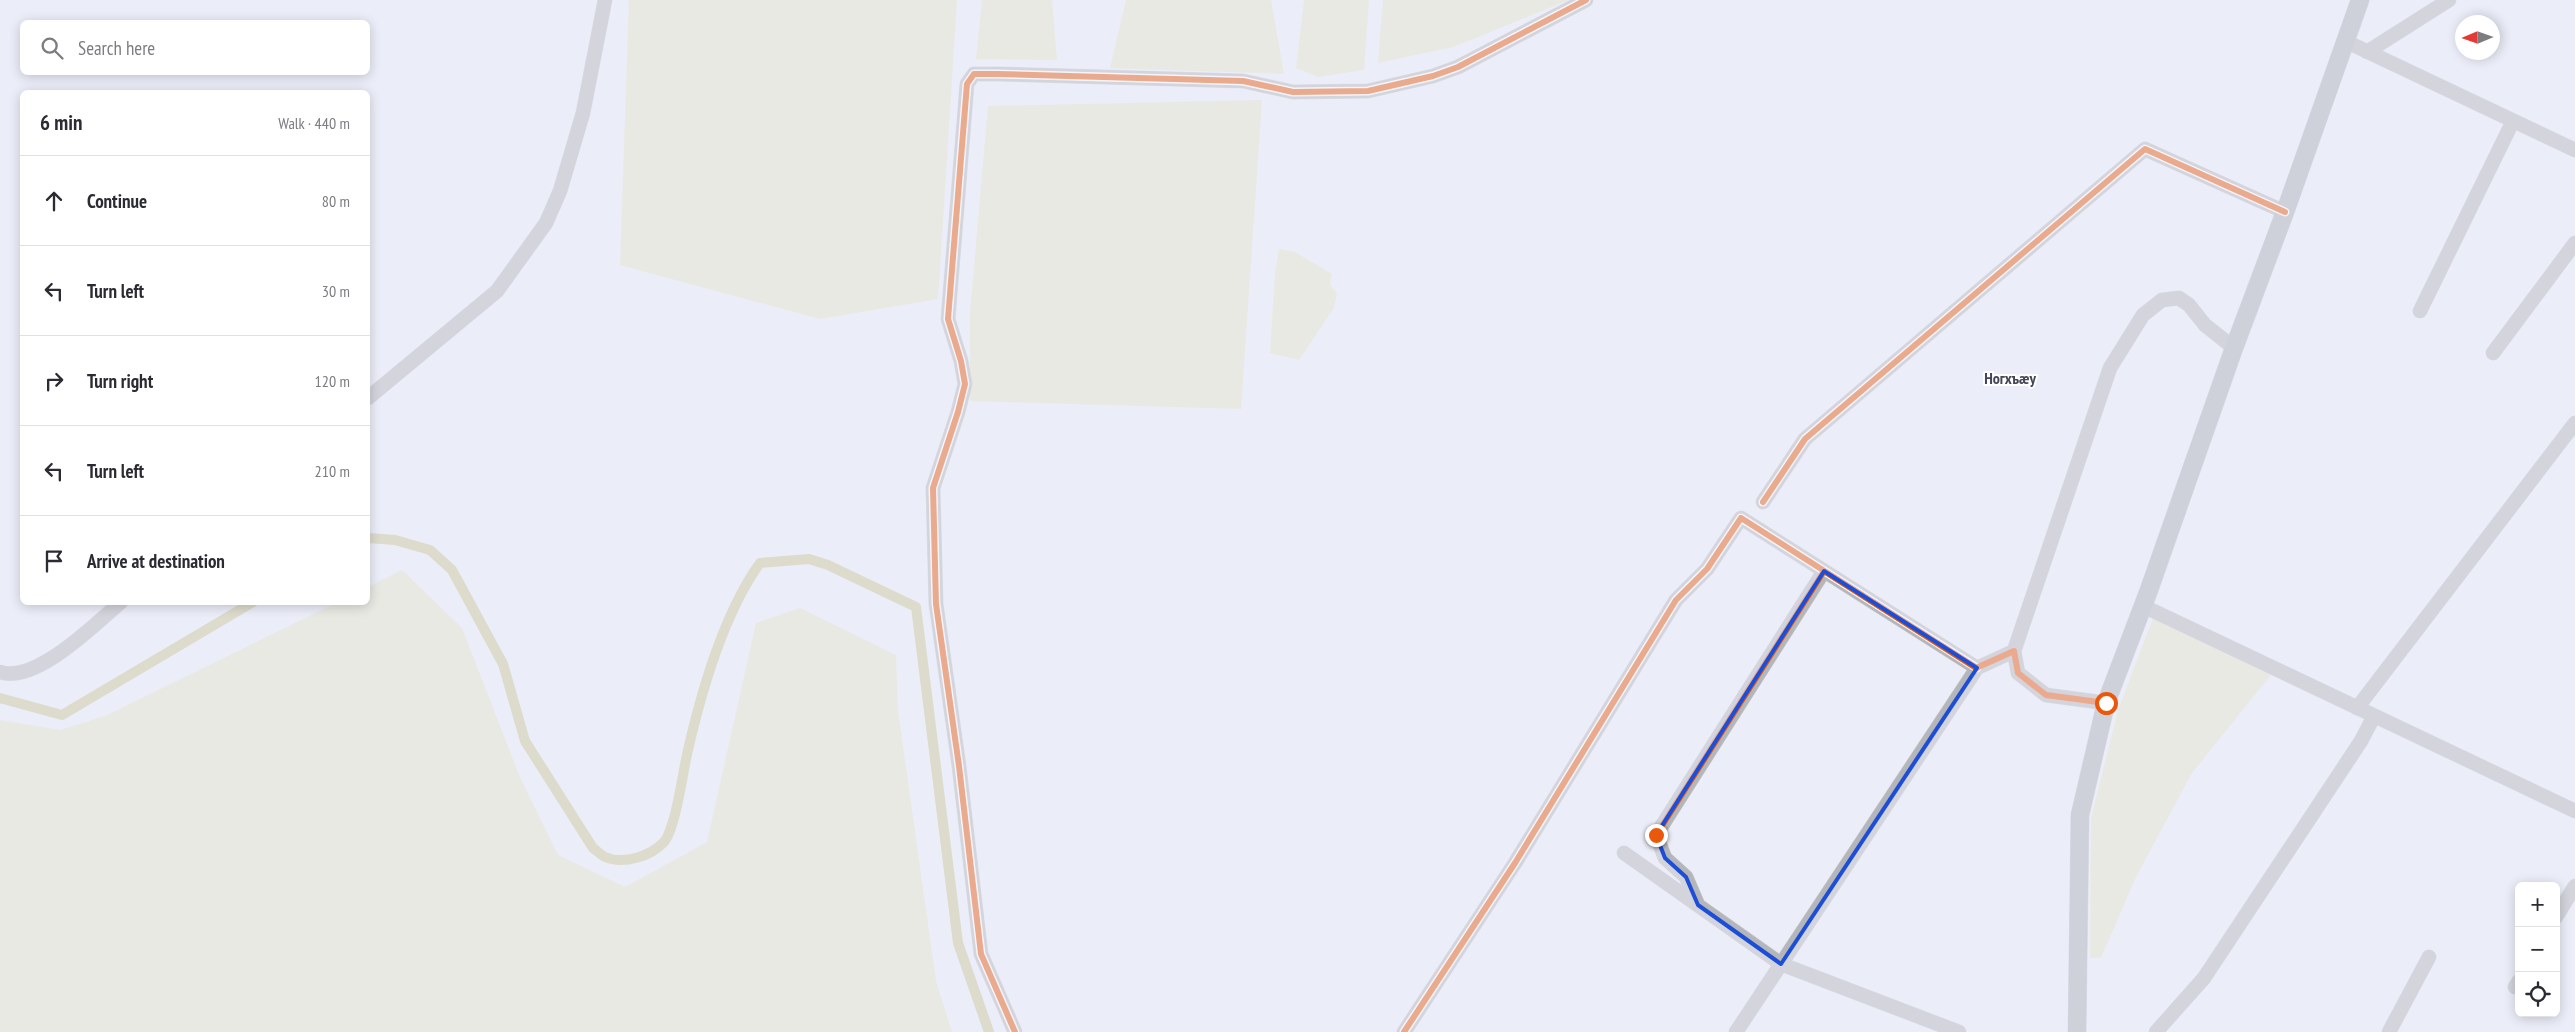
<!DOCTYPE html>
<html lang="en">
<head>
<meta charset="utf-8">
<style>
  body { margin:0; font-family:"PT Sans Narrow",sans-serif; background:#f2f2f3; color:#2b2b33 }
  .controls { position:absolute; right:15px; bottom:15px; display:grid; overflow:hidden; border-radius:8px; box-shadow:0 2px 12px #0003 }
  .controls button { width:45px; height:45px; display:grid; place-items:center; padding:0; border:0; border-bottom:1px solid #e1e1e2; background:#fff; color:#2b2b33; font:25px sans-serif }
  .compass { position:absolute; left:2455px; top:15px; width:45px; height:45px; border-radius:50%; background:#fff; box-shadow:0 2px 12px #0003; rotate:268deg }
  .stop { position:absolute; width:15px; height:15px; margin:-11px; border:4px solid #ea580c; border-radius:50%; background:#fff }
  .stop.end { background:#ea580c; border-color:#fff; box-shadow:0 1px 5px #0008 }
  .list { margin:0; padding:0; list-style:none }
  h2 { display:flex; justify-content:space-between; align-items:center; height:65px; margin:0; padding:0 20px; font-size:21px }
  h2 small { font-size:16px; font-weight:400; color:#7c7c81 }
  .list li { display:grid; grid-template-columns:32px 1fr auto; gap:15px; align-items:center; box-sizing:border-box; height:90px; padding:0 20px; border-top:1px solid #e1e1e2 }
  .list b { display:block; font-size:19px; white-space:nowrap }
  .list em { font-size:16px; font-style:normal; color:#7c7c81 }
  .icon { flex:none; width:28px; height:28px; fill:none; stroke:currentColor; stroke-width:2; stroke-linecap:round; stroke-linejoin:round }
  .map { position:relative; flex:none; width:2575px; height:1032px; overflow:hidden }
  .search { position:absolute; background:#fff; box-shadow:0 2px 12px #0003; left:20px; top:20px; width:350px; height:55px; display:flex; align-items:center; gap:12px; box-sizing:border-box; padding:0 18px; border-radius:8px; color:#7c7c81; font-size:19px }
  .panel { position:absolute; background:#fff; box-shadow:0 2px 12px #0003; left:20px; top:90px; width:350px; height:515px; border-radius:8px }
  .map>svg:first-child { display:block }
  .green { fill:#e6e4cb }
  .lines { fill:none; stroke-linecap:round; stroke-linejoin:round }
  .canal { stroke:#ccc697; stroke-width:10 }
  .minor-casing { stroke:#c9cbd3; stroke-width:15 }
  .major-casing { stroke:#c9cbd3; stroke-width:19 }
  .minor { stroke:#b5b6ba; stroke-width:14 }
  .major { stroke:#aeafb5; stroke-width:18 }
  .cycleway-casing { stroke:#fff; stroke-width:9 }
  .cycleway { stroke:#e8590c; stroke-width:6 }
  .route { stroke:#ea580c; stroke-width:6 }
  .marked { fill:none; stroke:#1d4ed8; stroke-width:4; stroke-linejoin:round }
  .labels { text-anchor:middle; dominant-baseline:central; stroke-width:4; stroke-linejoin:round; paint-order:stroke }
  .quarter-label { font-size:16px; font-weight:bold; fill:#434656; stroke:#fff }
</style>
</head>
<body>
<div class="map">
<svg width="2575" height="1032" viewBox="0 0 2575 1032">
  <rect width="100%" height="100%" fill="#ebedf8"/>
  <!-- green -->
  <path class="green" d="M629,0H957L938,299L820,319L620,265Z
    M982,0H1052L1057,60L976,59Z
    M1126,0H1271L1284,74L1110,68Z
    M1304,0H1369L1364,70L1318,77L1296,68Z
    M1383,0H1569L1453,47L1378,63Z
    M1262,100L1241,409L970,401V312L988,106Z
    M1279,249L1295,252L1332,274L1330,284L1337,293L1334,308L1299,360L1270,353L1275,273Z
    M402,570L462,628L519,775L558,855L625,887L707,842L756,623L800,608L896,655L898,710L936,981L952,1032H0V720L60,730L105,716L336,603L368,602V587Z
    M2158,605L2279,665L2192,773L2136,877L2101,958H2090L2091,818L2118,710Z"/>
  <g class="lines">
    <!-- canal -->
    <path class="canal" d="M368,538L395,540L430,550L452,570L503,664L525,741L593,848C596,850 601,855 605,857C624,865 651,856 664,842C676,828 683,770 688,750C702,689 724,613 760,563L809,559L828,565L916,607L958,943L989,1032
      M0,698L62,715L253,602"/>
    <!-- minor casing -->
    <g class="minor-casing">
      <path id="minor" d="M2345,41L2575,150
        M2367,52L2449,0
        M2420,311L2513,121
        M2493,353L2575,243
        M368,398L497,291L546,223L560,191L583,113L605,0
        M1763,502L1805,439L2145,149L2285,212
        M2143,606L2575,811
        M0,672C36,684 95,624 121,602
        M2106,703L2046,695L2018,673L2014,651L2110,368L2143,315L2162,300L2179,298L2189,305L2205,325L2234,348
        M2357,708L2575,423
        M1624,853L1781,964L1959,1032
        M1698,905L1686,877L1665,858L1656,835L1824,571
        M2556,917L2575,886
        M2515,987L2519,981
        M1015,1032L981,954L959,766L936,604L933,488L958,412L965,384L961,361L948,319L967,84L974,74H997L1243,81L1293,92L1368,91L1433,76L1458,67L1586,0
        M1404,1032L1515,863L1676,600L1707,569L1741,518L1977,668
        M1736,1032L1977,668L2014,651
        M2156,1032L2204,978L2361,741L2374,716
        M2389,1032L2429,957"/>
    </g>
    <!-- major casing -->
    <g class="major-casing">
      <path id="major" d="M2077,1032L2080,815L2106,703L2149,590L2234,348L2285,212L2360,0"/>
    </g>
    <!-- minor -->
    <use href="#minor" class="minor"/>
    <!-- major -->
    <use href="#major" class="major"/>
    <!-- cycleway casing -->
    <g class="cycleway-casing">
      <path id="cycleway" d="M1763,502L1805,439L2145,149L2285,212
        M1015,1032L981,954L959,766L936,604L933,488L958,412L965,384L961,361L948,319L967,84L974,74H997L1243,81L1293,92L1368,91L1433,76L1458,67L1586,0
        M1404,1032L1515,863L1676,600L1707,569L1741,518L1977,668"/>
    </g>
    <!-- cycleway -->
    <use href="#cycleway" class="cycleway"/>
  </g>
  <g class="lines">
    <!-- route -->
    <path class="route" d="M1656,835L1824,571L1976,668L2014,651L2018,673L2046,695L2106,703"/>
  </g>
  <!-- marked area -->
  <path d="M0 0H2575V1032H0ZM1824,571L1977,668L1781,964L1698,905L1686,877L1665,858L1656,835Z" fill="#ebedf8" fill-opacity=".55" fill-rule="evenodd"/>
  <path class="marked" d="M1824,571L1977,668L1781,964L1698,905L1686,877L1665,858L1656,835Z"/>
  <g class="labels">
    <!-- quarter labels -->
    <g class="quarter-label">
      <text x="2010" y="378">Ногхъæу</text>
    </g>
  </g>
</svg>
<div class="controls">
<button>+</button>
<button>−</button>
<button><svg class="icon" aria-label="locate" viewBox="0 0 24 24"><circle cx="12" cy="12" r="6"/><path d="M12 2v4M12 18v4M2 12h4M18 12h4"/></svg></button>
</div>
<svg class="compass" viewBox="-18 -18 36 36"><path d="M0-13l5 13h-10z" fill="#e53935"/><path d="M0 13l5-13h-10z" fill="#7c7c81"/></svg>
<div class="stop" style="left:2106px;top:703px"></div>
<div class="stop end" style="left:1656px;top:835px"></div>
<div class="search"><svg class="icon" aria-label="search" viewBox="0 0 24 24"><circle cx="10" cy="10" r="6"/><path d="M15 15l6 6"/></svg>Search here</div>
<section class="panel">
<h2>6 min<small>Walk · 440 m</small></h2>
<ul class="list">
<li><svg class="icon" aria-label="ahead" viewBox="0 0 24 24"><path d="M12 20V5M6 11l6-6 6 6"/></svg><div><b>Continue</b></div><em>80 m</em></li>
<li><svg class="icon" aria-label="left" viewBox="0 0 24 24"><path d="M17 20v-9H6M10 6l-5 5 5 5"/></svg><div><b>Turn left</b></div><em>30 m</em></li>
<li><svg class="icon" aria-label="right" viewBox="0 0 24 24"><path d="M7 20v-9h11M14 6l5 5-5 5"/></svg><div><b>Turn right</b></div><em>120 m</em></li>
<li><svg class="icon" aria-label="left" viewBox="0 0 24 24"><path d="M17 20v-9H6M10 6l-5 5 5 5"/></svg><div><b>Turn left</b></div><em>210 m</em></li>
<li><svg class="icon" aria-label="arrive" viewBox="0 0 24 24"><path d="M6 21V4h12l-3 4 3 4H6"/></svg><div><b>Arrive at destination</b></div></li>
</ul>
</section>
</div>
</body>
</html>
